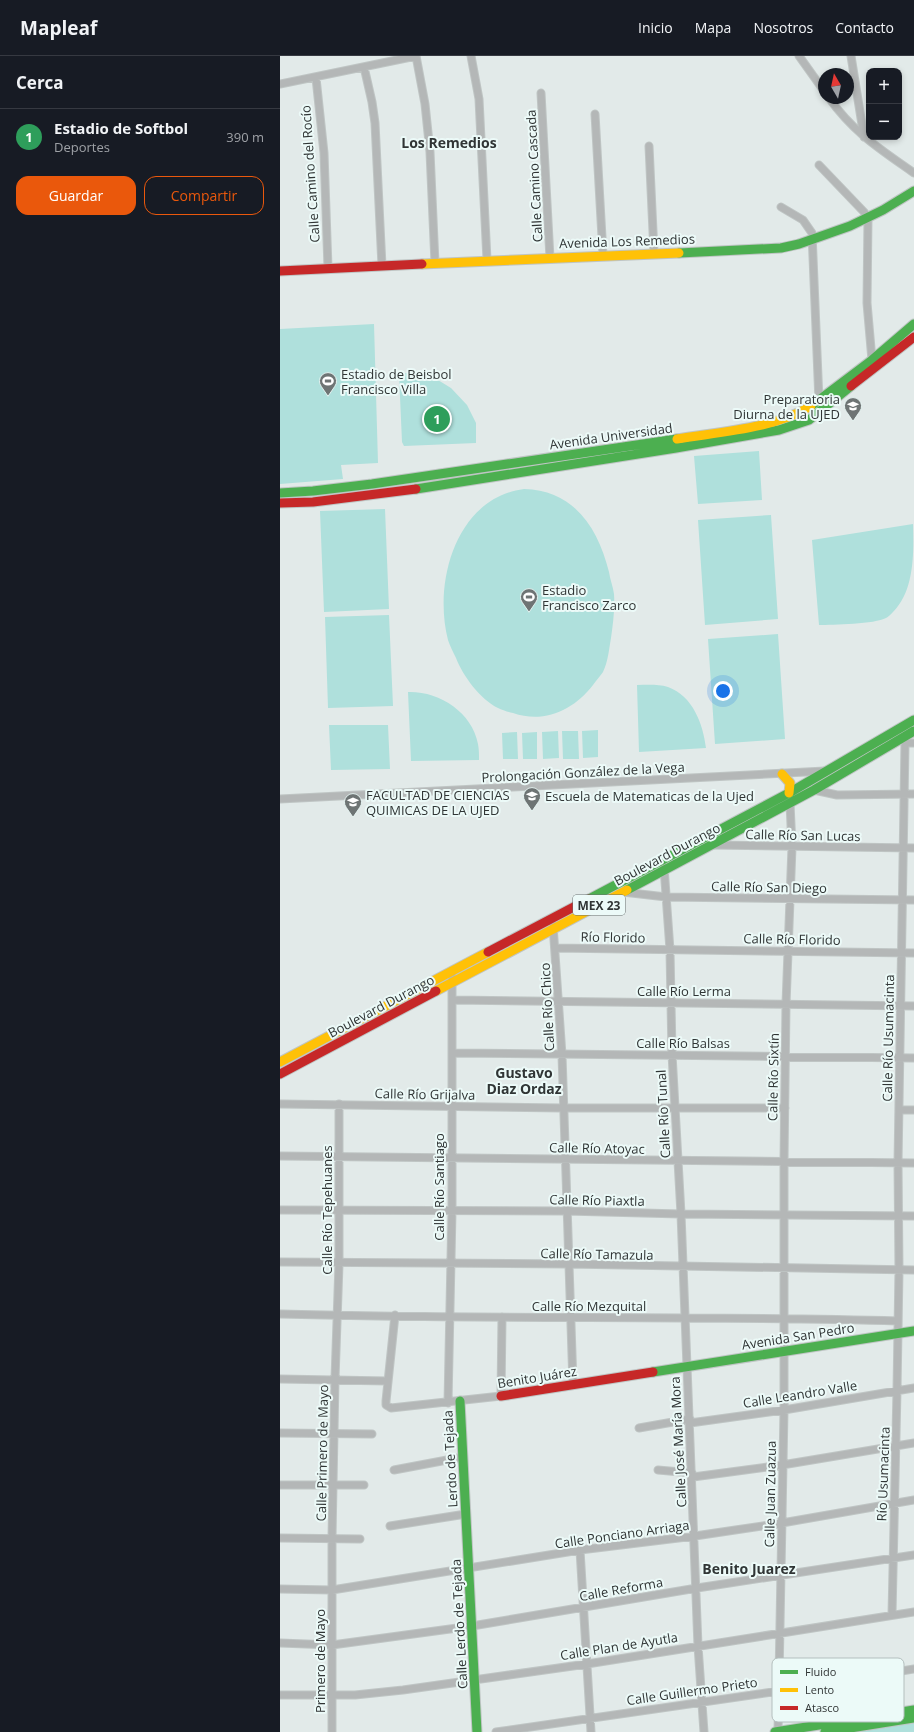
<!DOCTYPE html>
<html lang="es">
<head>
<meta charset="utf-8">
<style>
  body { margin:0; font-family:"Open Sans",sans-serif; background:#20242c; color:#f1f3f6 }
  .controls { position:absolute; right:12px; top:12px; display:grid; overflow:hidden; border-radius:8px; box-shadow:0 2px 6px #0003 }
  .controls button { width:36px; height:36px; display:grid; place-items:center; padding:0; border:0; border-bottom:1px solid #363941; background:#171b24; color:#f1f3f6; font:20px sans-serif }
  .compass { position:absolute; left:538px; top:12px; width:36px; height:36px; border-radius:50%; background:#171b24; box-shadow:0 2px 6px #0003; rotate:351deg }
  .you { position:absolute; left:443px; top:635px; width:14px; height:14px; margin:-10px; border:3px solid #fff; border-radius:50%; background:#1a73e8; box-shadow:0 0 0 6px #1a73e833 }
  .badge { display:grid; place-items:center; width:26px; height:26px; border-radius:50%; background:#ea580c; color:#fff; font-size:13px; font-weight:700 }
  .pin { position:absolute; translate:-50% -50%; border:2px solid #fff; box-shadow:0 1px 4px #0006 }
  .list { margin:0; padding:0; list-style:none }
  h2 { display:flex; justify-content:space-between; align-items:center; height:52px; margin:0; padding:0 16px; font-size:17px }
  h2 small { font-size:13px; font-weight:400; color:#9ea1a6 }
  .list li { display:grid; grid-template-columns:26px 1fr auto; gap:12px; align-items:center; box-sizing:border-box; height:56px; padding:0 16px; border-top:1px solid #363941 }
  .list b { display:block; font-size:15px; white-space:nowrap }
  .list p { margin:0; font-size:13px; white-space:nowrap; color:#9ea1a6 }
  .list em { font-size:13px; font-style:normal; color:#9ea1a6 }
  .actions { display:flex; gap:8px; padding:12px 16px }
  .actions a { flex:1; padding:9px 0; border:1px solid #ea580c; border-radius:12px; text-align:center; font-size:14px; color:#ea580c }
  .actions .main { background:#ea580c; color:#fff }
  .map { position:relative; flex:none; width:634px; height:1676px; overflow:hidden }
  header { display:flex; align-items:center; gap:24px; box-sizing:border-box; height:56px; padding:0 20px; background:#171b24; border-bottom:1px solid #363941 }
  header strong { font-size:19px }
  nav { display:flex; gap:22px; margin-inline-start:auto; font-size:14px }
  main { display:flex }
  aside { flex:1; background:#171b24 }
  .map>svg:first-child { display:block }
  .green { fill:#afe0dc }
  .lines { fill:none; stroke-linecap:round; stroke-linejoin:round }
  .street-casing { stroke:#bfc5c4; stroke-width:9 }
  .fast-casing { stroke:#bfc5c4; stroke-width:11 }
  .slow-casing { stroke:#bfc5c4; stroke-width:11 }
  .jam-casing { stroke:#bfc5c4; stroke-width:11 }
  .street { stroke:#b4b7b7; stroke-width:7 }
  .fast { stroke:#4caf50; stroke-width:9 }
  .slow { stroke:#ffc107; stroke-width:9 }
  .jam { stroke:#c62828; stroke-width:9 }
  .labels { text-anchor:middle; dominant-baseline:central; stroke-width:4; stroke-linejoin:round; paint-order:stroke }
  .shield { fill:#ecfaf8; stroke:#687070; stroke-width:1 }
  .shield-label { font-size:12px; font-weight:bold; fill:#303535 }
  .street-label { font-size:13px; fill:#303535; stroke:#ecfaf8 }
  .poi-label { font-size:13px; fill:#303535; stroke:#ecfaf8; text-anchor:start }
  .neighbourhood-label { font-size:14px; font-weight:bold; fill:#303535; stroke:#ecfaf8 }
  .key { fill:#ecfaf8; stroke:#b4bfbe; stroke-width:1 }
  .key-label { font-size:11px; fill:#303535 }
</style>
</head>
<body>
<header>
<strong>Mapleaf</strong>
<nav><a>Inicio</a><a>Mapa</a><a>Nosotros</a><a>Contacto</a></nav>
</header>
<main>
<aside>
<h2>Cerca<small></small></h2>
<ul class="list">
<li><span class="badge" style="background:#2e9e5b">1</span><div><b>Estadio de Softbol</b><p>Deportes</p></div><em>390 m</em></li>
</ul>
<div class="actions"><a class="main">Guardar</a><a>Compartir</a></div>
</aside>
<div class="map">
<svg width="634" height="1676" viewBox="0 0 634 1676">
  <rect width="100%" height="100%" fill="#e2eae9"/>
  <!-- green -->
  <path class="green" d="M94,268L98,407L61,409L63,423L0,428V273Z
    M135,316L153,321L171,332L187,349L196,367V387L124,390L122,386L119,318Z
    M479,395L482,444L418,448L414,400Z
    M244,433C294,434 318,472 329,516C330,523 333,531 334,538C335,552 333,568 331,582C329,593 328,606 323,616C320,620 316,625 313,629C294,654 264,668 233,657C228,656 222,654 218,652C200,643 183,620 176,602C173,596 170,590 168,584C153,526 176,442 244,433Z
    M105,453L109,553L44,556L40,455Z
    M491,459L498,563L425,569L418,464Z
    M633,468C634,499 634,535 613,556C611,558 608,561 606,562C595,568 553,569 539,569L532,484Z
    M109,559L113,650L48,652L45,561Z
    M498,578L505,683L435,688L428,583Z
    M357,629C367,629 378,628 388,631C413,640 423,668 426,692L359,696Z
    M128,636C159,635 192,656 198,688C199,693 199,699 199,704L131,705Z
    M108,669L110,713L51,714L49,669Z
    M318,674V701L303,702L302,675Z
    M278,675L279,702L263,703L262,676Z
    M282,675H298L299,703H283Z
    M237,676L238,703H223L222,677Z
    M257,676V703H243L242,677Z
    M634,1666V1676H568Z"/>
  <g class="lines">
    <!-- street casing -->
    <g class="street-casing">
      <path id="street" d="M136,0L145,48L150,96L155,207
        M191,0L199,43L207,204
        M519,0L544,35
        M571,0L584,81
        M84,11L92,46L95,67L102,210
        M36,22L44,97L48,212
        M0,28L136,0
        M261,37L270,202
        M549,42C574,77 600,93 634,117
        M315,58L323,199
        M369,90L374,197
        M539,109L584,156L588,162L587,247L592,304
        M501,151L523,164L532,177L539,345
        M622,683L625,687H634
        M534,734L557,739L634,738
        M0,743L545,715
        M432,789L634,792
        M384,811L390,894L392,998L401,1158L418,1590L424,1676
        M343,836L386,841L634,844
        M273,869L282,999L293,1328
        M275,892L634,897
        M173,944L634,950
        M173,997L634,1002
        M0,1048L283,1052H505
        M619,1054H634
        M0,1100L634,1107
        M0,1154L286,1155L401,1158L634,1160
        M0,1206L288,1208L634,1214
        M0,1258C206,1264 412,1259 618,1265
        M115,1259L106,1345V1349L111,1352L221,1340L222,1261
        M0,1323L108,1325
        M168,1347L172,1155V916
        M410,1367L504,1354L634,1332
        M359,1372L410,1363
        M0,1377L92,1378
        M114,1414L183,1401
        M378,1414L412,1417
        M413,1421L502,1409L634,1387
        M0,1429H84
        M110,1470L186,1458
        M0,1482L80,1483
        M300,1494L311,1676
        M0,1533L52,1534L300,1494L415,1480L502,1467L634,1444
        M612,1559L617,1334L619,1214L618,1107L625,687
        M0,1587L52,1589L192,1570L417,1532L634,1499
        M0,1639H75L123,1634L307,1608L634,1556
        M52,1676V1482L55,1323L59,1208V1048
        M216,1676L499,1635L634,1613
        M498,1676L504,1354V1105L506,948L512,791L510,747"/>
    </g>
    <!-- fast casing -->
    <g class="fast-casing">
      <path id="fast" d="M399,197L501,192L519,188L570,170L603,154L634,135
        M531,350L592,304L634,268
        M136,433L396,392L499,374L529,364L571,330
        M0,437L33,435L92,428L397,383
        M347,834L534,734L634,675
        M309,843L509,737L634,664
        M373,1316L634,1275
        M180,1345L197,1676
        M495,1676L634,1654
        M545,1676L634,1662"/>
    </g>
    <!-- slow casing -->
    <g class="slow-casing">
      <path id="slow" d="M142,208L399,197
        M397,383C439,376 494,373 531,350
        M502,718L510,727L509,737
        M156,935L347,834
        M0,1006L208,896"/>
    </g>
    <!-- jam casing -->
    <g class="jam-casing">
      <path id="jam" d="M0,215L142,208
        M571,330L634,281
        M0,447L33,446L136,433
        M208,896L309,843
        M0,1018L156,935
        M221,1340L373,1316"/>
    </g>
    <!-- street -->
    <use href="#street" class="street"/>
    <!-- fast -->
    <use href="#fast" class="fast"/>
    <!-- slow -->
    <use href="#slow" class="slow"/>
    <!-- jam -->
    <use href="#jam" class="jam"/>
  </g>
  <!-- icons -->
  <defs>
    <g id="stadium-pin" transform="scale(0.9)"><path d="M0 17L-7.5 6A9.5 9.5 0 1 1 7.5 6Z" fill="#6e7474" stroke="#ecfaf8"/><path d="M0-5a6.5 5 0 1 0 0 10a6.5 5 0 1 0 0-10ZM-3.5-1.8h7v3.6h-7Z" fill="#fff"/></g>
    <g id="school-pin" transform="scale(0.9)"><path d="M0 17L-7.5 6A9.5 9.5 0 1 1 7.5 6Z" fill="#6e7474" stroke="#ecfaf8"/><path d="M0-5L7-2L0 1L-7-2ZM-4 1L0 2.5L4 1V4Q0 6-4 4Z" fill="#fff"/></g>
  </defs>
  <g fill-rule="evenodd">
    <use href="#stadium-pin" x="48" y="325"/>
    <use href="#school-pin" x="573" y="350"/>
    <use href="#stadium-pin" x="249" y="541"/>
    <use href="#school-pin" x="252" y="740"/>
    <use href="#school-pin" x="73" y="746"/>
  </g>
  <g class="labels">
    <!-- shield labels -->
    <rect class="shield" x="293" y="839" width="52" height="20" rx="3"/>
    <g class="shield-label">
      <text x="319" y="849">MEX 23</text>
    </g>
    <!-- street labels -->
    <g class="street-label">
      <text transform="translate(30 118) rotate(-94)">Calle Camino del Rocío</text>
      <text transform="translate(254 120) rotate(-93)">Calle Camino Cascada</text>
      <text transform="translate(347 185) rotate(-2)">Avenida Los Remedios</text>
      <text transform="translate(331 380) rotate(-8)">Avenida Universidad</text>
      <text transform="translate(303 716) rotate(-3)">Prolongación González de la Vega</text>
      <text transform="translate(523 779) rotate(1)">Calle Río San Lucas</text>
      <text transform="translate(387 798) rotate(-28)">Boulevard Durango</text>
      <text transform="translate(489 831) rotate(1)">Calle Río San Diego</text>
      <text transform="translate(333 881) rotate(1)">Río Florido</text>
      <text transform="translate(512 883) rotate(1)">Calle Río Florido</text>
      <text x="404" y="935">Calle Río Lerma</text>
      <text transform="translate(101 950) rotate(-28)">Boulevard Durango</text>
      <text transform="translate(267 951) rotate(-93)">Calle Río Chico</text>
      <text transform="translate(608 982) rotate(-89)">Calle Río Usumacinta</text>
      <text x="403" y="987">Calle Río Balsas</text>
      <text transform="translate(493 1021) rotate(-89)">Calle Río Sixtín</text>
      <text transform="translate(145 1038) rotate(1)">Calle Río Grijalva</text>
      <text transform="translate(383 1058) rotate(-93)">Calle Río Tunal</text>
      <text transform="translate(317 1092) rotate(1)">Calle Río Atoyac</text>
      <text transform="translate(159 1131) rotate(-90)">Calle Río Santiago</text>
      <text transform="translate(317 1144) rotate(1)">Calle Río Piaxtla</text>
      <text transform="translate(47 1154) rotate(-90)">Calle Río Tepehuanes</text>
      <text transform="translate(317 1198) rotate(1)">Calle Río Tamazula</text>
      <text x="309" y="1250">Calle Río Mezquital</text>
      <text transform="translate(518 1280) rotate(-9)">Avenida San Pedro</text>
      <text transform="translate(257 1321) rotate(-9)">Benito Juárez</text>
      <text transform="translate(520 1338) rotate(-9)">Calle Leandro Valle</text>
      <text transform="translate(398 1386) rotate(-93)">Calle José María Mora</text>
      <text transform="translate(42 1397) rotate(-89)">Calle Primero de Mayo</text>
      <text transform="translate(170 1403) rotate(-93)">Lerdo de Tejada</text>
      <text transform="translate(603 1418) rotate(-88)">Río Usumacinta</text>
      <text transform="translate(490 1438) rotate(-89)">Calle Juan Zuazua</text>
      <text transform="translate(342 1478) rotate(-8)">Calle Ponciano Arriaga</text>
      <text transform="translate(341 1533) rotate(-10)">Calle Reforma</text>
      <text transform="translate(179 1568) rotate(-93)">Calle Lerdo de Tejada</text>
      <text transform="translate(339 1590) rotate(-9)">Calle Plan de Ayutla</text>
      <text transform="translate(40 1605) rotate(-90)">Primero de Mayo</text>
      <text transform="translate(412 1635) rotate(-8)">Calle Guillermo Prieto</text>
    </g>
    <!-- poi labels -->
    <g class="poi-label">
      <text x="61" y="318">Estadio de Beisbol<tspan x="61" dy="15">Francisco Villa</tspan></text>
      <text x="560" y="343" text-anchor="end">Preparatoria<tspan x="560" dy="15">Diurna de la UJED</tspan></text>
      <text x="262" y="534">Estadio<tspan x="262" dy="15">Francisco Zarco</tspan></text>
      <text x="86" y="739">FACULTAD DE CIENCIAS<tspan x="86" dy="15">QUIMICAS DE LA UJED</tspan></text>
      <text x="265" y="740">Escuela de Matematicas de la Ujed</text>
    </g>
    <!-- neighbourhood labels -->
    <g class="neighbourhood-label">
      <text x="169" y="86">Los Remedios</text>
      <text x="244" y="1016">Gustavo<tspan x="244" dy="16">Diaz Ordaz</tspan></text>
      <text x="469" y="1512">Benito Juarez</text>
    </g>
  </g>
  <!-- legend -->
  <rect x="492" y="1602" width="132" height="64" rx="6" class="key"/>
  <rect x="500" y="1614" width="18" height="4" fill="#4caf50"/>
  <rect x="500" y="1632" width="18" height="4" fill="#ffc107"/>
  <rect x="500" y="1650" width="18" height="4" fill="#c62828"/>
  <g class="key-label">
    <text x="525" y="1620">Fluido</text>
    <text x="525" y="1638">Lento</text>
    <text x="525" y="1656">Atasco</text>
  </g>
</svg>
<div class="controls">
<button>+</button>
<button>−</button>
</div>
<svg class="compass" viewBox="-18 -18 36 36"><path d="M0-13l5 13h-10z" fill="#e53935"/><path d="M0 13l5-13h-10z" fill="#9ea1a6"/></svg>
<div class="you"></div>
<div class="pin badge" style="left:157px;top:363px;background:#2e9e5b">1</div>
</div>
</main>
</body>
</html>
